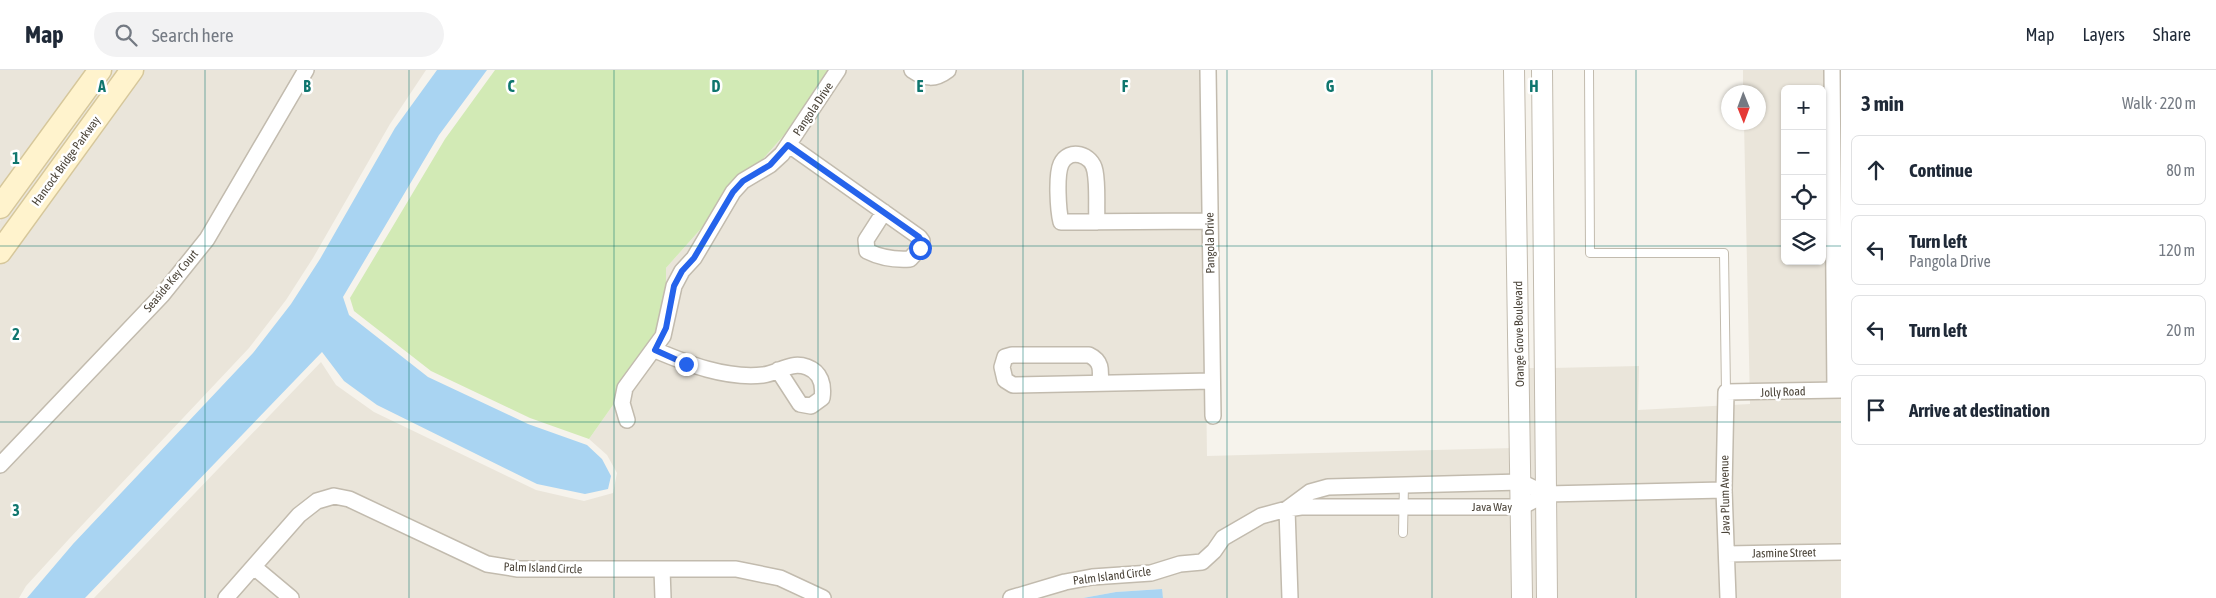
<!DOCTYPE html>
<html lang="en">
<head>
<meta charset="utf-8">
<style>
  body { margin:0; font-family:"Asap Condensed",sans-serif; background:#f2f2f3; color:#1f2937 }
  .controls { position:absolute; right:15px; top:15px; display:grid; overflow:hidden; border-radius:8px; box-shadow:0 1px 4px #0004 }
  .controls button { width:45px; height:45px; display:grid; place-items:center; padding:0; border:0; border-bottom:1px solid #e0e1e3; background:#fff; color:#1f2937; font:25px sans-serif }
  .compass { position:absolute; left:1721px; top:15px; width:45px; height:45px; border-radius:50%; background:#fff; box-shadow:0 1px 4px #0004; rotate:179deg }
  .stop { position:absolute; width:15px; height:15px; margin:-11px; border:4px solid #2563eb; border-radius:50%; background:#fff }
  .stop.end { background:#2563eb; border-color:#fff; box-shadow:0 1px 5px #0008 }
  .list { margin:0; padding:0; list-style:none }
  h2 { display:flex; justify-content:space-between; align-items:center; height:65px; margin:0; padding:0 20px; font-size:21px }
  h2 small { font-size:16px; font-weight:400; color:#747a83 }
  .list li { display:grid; grid-template-columns:32px 1fr auto; gap:15px; align-items:center; box-sizing:border-box; height:70px; margin:0 10px 10px; padding:0 10px; border:1px solid #e0e1e3; border-radius:8px }
  .list b { display:block; font-size:19px; white-space:nowrap }
  .list p { margin:0; font-size:16px; white-space:nowrap; color:#747a83 }
  .list em { font-size:16px; font-style:normal; color:#747a83 }
  .icon { flex:none; width:28px; height:28px; fill:none; stroke:currentColor; stroke-width:2; stroke-linecap:round; stroke-linejoin:round }
  .map { position:relative; flex:none; width:1841px; height:528px; overflow:hidden }
  header { display:flex; align-items:center; gap:30px; box-sizing:border-box; height:70px; padding:0 25px; background:#fff; border-bottom:1px solid #e0e1e3 }
  header strong { font-size:24px }
  nav { display:flex; gap:28px; margin-inline-start:auto; font-size:18px }
  .search { width:350px; height:45px; background:#f2f2f3; display:flex; align-items:center; gap:12px; box-sizing:border-box; padding:0 18px; border-radius:28px; color:#747a83; font-size:19px }
  main { display:flex }
  aside { flex:1; background:#fff }
  .map>svg:first-child { display:block }
  .residential { fill:#eae5da; fill-rule:evenodd }
  .green { fill:#d2eab5 }
  .water { fill:#a9d4f2 }
  .lines { fill:none; stroke-linecap:round; stroke-linejoin:round }
  .service-casing { stroke:#c2bbae; stroke-width:10 }
  .minor-casing { stroke:#c2bbae; stroke-width:18 }
  .tertiary-casing { stroke:#c2bbae; stroke-width:22 }
  .secondary-casing { stroke:#d6c79b; stroke-width:25 }
  .service { stroke:#fff; stroke-width:8 }
  .minor { stroke:#fff; stroke-width:15 }
  .tertiary { stroke:#fff; stroke-width:20 }
  .secondary { stroke:#fff3cd; stroke-width:22 }
  .route { stroke:#2563eb; stroke-width:6 }
  .grid { fill:none; stroke:#0f766e; stroke-width:1; stroke-opacity:0.55 }
  .labels { text-anchor:middle; dominant-baseline:central; stroke-width:5; stroke-linejoin:round; paint-order:stroke }
  .street-label { font-size:12px; fill:#4b4439; stroke:#fff }
  .grid-label { font-size:16px; text-anchor:middle; font-weight:bold; fill:#0f766e; stroke:#fff; stroke-width:5; stroke-linejoin:round; paint-order:stroke }
</style>
</head>
<body>
<header>
<strong>Map</strong>
<div class="search"><svg class="icon" aria-label="search" viewBox="0 0 24 24"><circle cx="10" cy="10" r="6"/><path d="M15 15l6 6"/></svg>Search here</div>
<nav><a>Map</a><a>Layers</a><a>Share</a></nav>
</header>
<main>
<div class="map">
<svg width="1841" height="528" viewBox="0 0 1841 528">
  <rect width="100%" height="100%" fill="#f6f3ec"/>
  <!-- residential -->
  <path class="residential" d="M0,0H91L0,125Z
    M109,0H122L0,169V151Z
    M141,0H426L390,54L313,188L286,230L249,278L69,469L26,516L19,528H0V195Z
    M831,0H1202L1207,386L1513,378L1515,528H1163L1161,519L1116,522L1083,528H94L321,292L336,315L374,342L536,420L584,431L613,423L617,403L607,385L589,369L666,260V198L785,64Z
    M1743,0H1841V528H1554L1552,298L1639,296L1638,340L1750,334L1744,53L1758,52V22H1743ZM1785,19H1822V191H1785Z
    M1527,298H1537L1540,528H1530Z"/>
  <!-- green -->
  <path class="green" d="M495,0H831L785,64L666,198V260L589,369L530,348L431,301L354,241L350,228L445,69Z"/>
  <!-- water -->
  <path class="water" d="M437,0H487L439,65L343,227L349,245L428,307L528,354L587,375L602,389L611,406L608,419L585,424L537,414L377,335L344,311L322,282L85,528H27L73,474L253,283L291,234L320,189L395,58Z
    M1162,519L1163,528H1083L1116,522Z"/>
  <g class="lines">
    <!-- service casing -->
    <g class="service-casing">
      <path id="service" d="M1589,0L1590,183H1724L1726,322
        M1403,463L1404,414"/>
    </g>
    <!-- minor casing -->
    <g class="minor-casing">
      <path id="minor" d="M912,0C925,9 935,10 948,0
        M1208,0L1213,346
        M1832,0L1835,320
        M789,75L919,167L922,171L920,178L910,189C895,190 881,188 867,181L866,170L884,142
        M1097,152C1096,135 1098,117 1095,101C1092,84 1069,77 1061,94C1056,105 1058,140 1061,152C1111,152 1160,151 1210,151
        M655,280C688,294 726,309 763,305C779,303 790,291 807,297C821,302 824,315 822,328L811,336L800,334L778,300
        M1100,313C1101,300 1102,291 1089,285H1012L1005,287L1002,297L1005,310L1013,315L1212,311
        M627,350L622,333L625,318L663,266L674,216L682,201L694,188L733,122L743,111L770,95L782,84L838,0
        M0,395L162,225L207,169L306,0
        M1727,484L1841,482
        M254,497L291,528
        M662,499L663,528
        M226,528L299,445L317,431L334,426L349,429L487,494L518,499H736L780,508L823,528
        M1011,528L1065,512L1092,507L1151,503L1180,494L1202,492L1214,481L1223,468L1261,446L1287,439L1301,437H1521L1546,424L1724,420
        M1290,528L1287,439L1310,422L1328,417L1521,412L1546,424
        M1728,528L1724,420L1726,322L1841,320"/>
    </g>
    <!-- tertiary casing -->
    <g class="tertiary-casing">
      <path id="tertiary" d="M1514,0L1522,528
        M1542,0L1547,528"/>
    </g>
    <!-- secondary casing -->
    <g class="secondary-casing">
      <path id="secondary" d="M0,137L100,0
        M0,182L132,0"/>
    </g>
    <!-- service -->
    <use href="#service" class="service"/>
    <!-- minor -->
    <use href="#minor" class="minor"/>
    <!-- tertiary -->
    <use href="#tertiary" class="tertiary"/>
    <!-- secondary -->
    <use href="#secondary" class="secondary"/>
  </g>
  <g class="lines">
    <!-- route -->
    <path class="route" d="M686,294L655,280L666,258L674,216L682,201L694,188L733,122L743,111L770,95L788,75L919,167L922,171L920,178"/>
  </g>
  <!-- grid -->
  <path class="grid" d="M205,0V528M409,0V528M614,0V528M818,0V528M1023,0V528M1227,0V528M1432,0V528M1636,0V528M0,176H1785M1822,176H1841M0,352H1841"/>
  <g class="labels">
    <!-- street labels -->
    <g class="street-label">
      <text transform="translate(813 39) rotate(-56)">Pangola Drive</text>
      <text transform="translate(66 91) rotate(-54)">Hancock Bridge Parkway</text>
      <text transform="translate(1210 173) rotate(-91)">Pangola Drive</text>
      <text transform="translate(171 211) rotate(-50)">Seaside Key Court</text>
      <text transform="translate(1519 264) rotate(-91)">Orange Grove Boulevard</text>
      <text transform="translate(1783 322) rotate(-2)">Jolly Road</text>
      <text transform="translate(1725 425) rotate(-91)">Java Plum Avenue</text>
      <text x="1492" y="437">Java Way</text>
      <text transform="translate(1784 483) rotate(-1)">Jasmine Street</text>
      <text transform="translate(543 498) rotate(2)">Palm Island Circle</text>
      <text transform="translate(1112 506) rotate(-7)">Palm Island Circle</text>
    </g>
  </g>
  <g class="grid-label">
    <text x="102" y="22">A</text>
    <text x="307" y="22">B</text>
    <text x="511" y="22">C</text>
    <text x="716" y="22">D</text>
    <text x="920" y="22">E</text>
    <text x="1125" y="22">F</text>
    <text x="1330" y="22">G</text>
    <text x="1534" y="22">H</text>
    <text x="16" y="94">1</text>
    <text x="16" y="270">2</text>
    <text x="16" y="446">3</text>
  </g>
</svg>
<div class="controls">
<button>+</button>
<button>−</button>
<button><svg class="icon" aria-label="locate" viewBox="0 0 24 24"><circle cx="12" cy="12" r="6"/><path d="M12 2v4M12 18v4M2 12h4M18 12h4"/></svg></button>
<button><svg class="icon" aria-label="layers" viewBox="0 0 24 24"><path d="M12 4l9 5-9 5-9-5zM3 14l9 5 9-5"/></svg></button>
</div>
<svg class="compass" viewBox="-18 -18 36 36"><path d="M0-13l5 13h-10z" fill="#e53935"/><path d="M0 13l5-13h-10z" fill="#747a83"/></svg>
<div class="stop" style="left:920px;top:178px"></div>
<div class="stop end" style="left:686px;top:294px"></div>
</div>
<aside>
<h2>3 min<small>Walk · 220 m</small></h2>
<ul class="list">
<li><svg class="icon" aria-label="ahead" viewBox="0 0 24 24"><path d="M12 20V5M6 11l6-6 6 6"/></svg><div><b>Continue</b></div><em>80 m</em></li>
<li><svg class="icon" aria-label="left" viewBox="0 0 24 24"><path d="M17 20v-9H6M10 6l-5 5 5 5"/></svg><div><b>Turn left</b><p>Pangola Drive</p></div><em>120 m</em></li>
<li><svg class="icon" aria-label="left" viewBox="0 0 24 24"><path d="M17 20v-9H6M10 6l-5 5 5 5"/></svg><div><b>Turn left</b></div><em>20 m</em></li>
<li><svg class="icon" aria-label="arrive" viewBox="0 0 24 24"><path d="M6 21V4h12l-3 4 3 4H6"/></svg><div><b>Arrive at destination</b></div></li>
</ul>
</aside>
</main>
</body>
</html>
